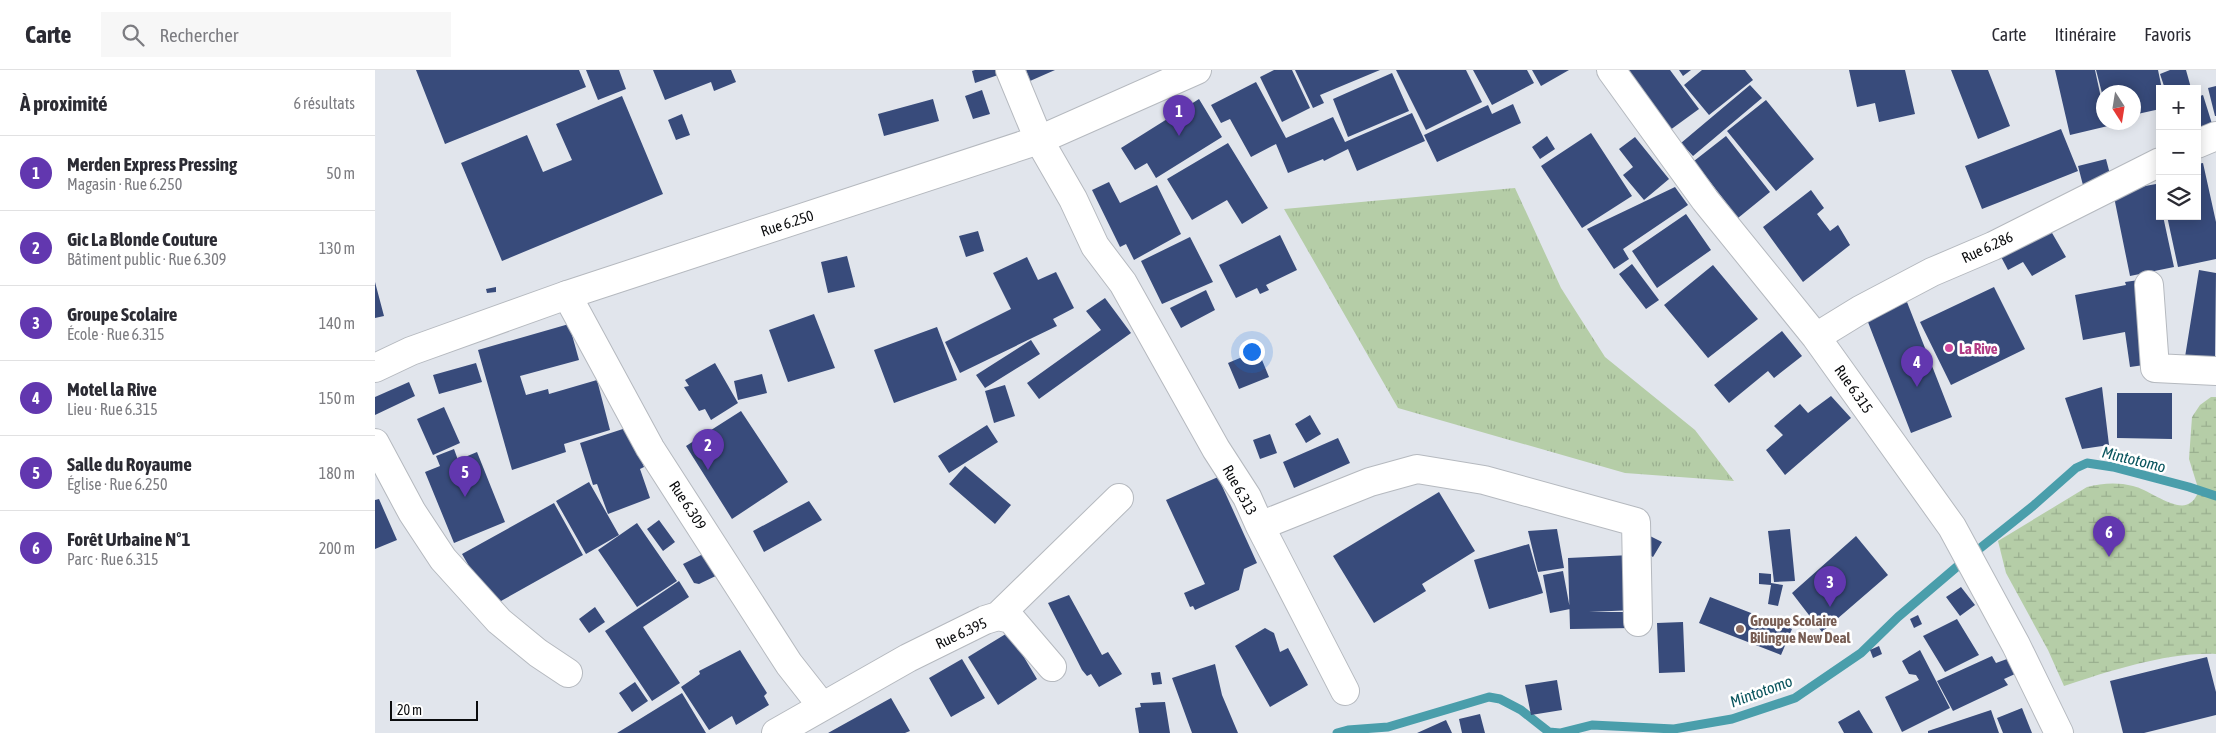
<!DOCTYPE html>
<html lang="fr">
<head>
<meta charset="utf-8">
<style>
  body { margin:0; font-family:"Asap Condensed",sans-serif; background:#f7f7f7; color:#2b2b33 }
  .controls { position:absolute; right:15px; top:15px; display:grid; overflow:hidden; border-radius:0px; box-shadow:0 2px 12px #0003 }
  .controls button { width:45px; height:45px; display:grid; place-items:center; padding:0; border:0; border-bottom:1px solid #e1e1e2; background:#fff; color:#2b2b33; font:25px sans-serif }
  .compass { position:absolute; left:1721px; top:15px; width:45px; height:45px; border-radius:50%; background:#fff; box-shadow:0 2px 12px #0003; rotate:168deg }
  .scale { position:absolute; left:15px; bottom:12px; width:88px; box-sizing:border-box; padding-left:5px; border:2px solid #0b0c0e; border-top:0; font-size:14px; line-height:18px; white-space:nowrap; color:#0b0c0e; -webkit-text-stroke:4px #fff; paint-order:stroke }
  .you { position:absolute; left:876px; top:281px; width:18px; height:18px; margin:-12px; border:4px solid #fff; border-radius:50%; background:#1a73e8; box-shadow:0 0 0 8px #1a73e833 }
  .badge { display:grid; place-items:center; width:32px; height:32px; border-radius:50%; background:#6237af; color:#fff; font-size:16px; font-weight:700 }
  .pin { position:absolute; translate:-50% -41px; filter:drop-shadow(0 1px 2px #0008) }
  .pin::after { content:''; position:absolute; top:26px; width:18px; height:15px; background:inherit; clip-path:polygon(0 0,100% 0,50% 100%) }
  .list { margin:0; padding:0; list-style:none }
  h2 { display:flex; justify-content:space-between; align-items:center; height:65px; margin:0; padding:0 20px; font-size:21px }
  h2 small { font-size:16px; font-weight:400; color:#7c7c81 }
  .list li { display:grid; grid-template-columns:32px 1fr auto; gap:15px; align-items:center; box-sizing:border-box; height:75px; padding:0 20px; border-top:1px solid #e1e1e2 }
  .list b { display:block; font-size:19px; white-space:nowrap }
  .list p { margin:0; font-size:16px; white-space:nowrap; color:#7c7c81 }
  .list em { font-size:16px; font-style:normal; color:#7c7c81 }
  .icon { flex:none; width:28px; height:28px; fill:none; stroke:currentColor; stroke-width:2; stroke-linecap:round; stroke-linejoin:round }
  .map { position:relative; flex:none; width:1841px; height:663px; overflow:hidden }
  header { display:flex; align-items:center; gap:30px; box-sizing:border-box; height:70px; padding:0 25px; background:#fff; border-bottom:1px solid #e1e1e2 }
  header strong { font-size:24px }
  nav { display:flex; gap:28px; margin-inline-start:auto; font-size:18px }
  .search { width:350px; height:45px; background:#f7f7f7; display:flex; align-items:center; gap:12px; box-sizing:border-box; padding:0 18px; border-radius:0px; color:#7c7c81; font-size:19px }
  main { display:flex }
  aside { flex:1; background:#fff }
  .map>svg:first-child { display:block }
  .grass { fill:url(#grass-tufts) }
  .wetland { fill:url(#wetland-marsh) }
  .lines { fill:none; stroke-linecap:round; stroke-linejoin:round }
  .stream { stroke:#4a9eab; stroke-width:9 }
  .building { fill:#384b7b }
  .minor-casing { stroke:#b5b9bf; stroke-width:30 }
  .major-casing { stroke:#b5b9bf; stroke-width:30 }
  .minor { stroke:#fff; stroke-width:28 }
  .major { stroke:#fff; stroke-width:28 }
  .hotel-dot { fill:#d1479c; stroke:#fff; stroke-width:2 }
  .education-dot { fill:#8d6e63; stroke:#fff; stroke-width:2 }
  .labels { text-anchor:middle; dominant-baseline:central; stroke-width:5; stroke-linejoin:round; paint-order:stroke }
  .street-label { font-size:15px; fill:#0b0c0e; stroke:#fff }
  .hotel-label { font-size:15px; font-weight:bold; fill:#b23c85; stroke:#fff; text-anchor:start }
  .education-label { font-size:15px; font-weight:bold; fill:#785e54; stroke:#fff; text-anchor:start }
  .water-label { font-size:16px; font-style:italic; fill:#0a555e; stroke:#fff }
</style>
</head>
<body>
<header>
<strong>Carte</strong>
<div class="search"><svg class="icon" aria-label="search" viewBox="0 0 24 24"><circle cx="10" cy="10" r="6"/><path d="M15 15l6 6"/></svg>Rechercher</div>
<nav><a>Carte</a><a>Itinéraire</a><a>Favoris</a></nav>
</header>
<main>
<aside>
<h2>À proximité<small>6 résultats</small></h2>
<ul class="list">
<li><span class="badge">1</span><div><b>Merden Express Pressing</b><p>Magasin · Rue 6.250</p></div><em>50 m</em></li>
<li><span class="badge">2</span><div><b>Gic La Blonde Couture</b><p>Bâtiment public · Rue 6.309</p></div><em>130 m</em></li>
<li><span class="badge">3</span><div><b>Groupe Scolaire</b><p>École · Rue 6.315</p></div><em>140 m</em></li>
<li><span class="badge">4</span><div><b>Motel la Rive</b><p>Lieu · Rue 6.315</p></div><em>150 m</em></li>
<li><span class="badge">5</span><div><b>Salle du Royaume</b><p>Église · Rue 6.250</p></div><em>180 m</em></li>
<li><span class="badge">6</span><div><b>Forêt Urbaine N°1</b><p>Parc · Rue 6.315</p></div><em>200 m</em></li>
</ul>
</aside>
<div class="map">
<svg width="1841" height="663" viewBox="0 0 1841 663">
  <defs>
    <pattern id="grass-tufts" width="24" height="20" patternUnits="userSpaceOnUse" patternTransform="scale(1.25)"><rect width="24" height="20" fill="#b5cda7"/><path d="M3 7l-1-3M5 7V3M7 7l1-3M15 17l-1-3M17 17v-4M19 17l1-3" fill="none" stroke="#9aaf8f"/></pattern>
    <pattern id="wetland-marsh" width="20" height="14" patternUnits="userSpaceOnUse" patternTransform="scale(1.25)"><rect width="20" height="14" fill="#b5cda7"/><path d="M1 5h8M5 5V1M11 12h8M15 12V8" fill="none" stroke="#9aaf8f"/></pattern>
  </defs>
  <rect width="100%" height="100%" fill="#e1e5ec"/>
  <!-- grass -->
  <path class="grass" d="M1140,118L1186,218L1230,287L1320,360L1359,411L1250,403L1023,338L909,139Z"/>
  <!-- wetland -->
  <path class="wetland" d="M1836,327H1841V584C1792,582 1735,601 1689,616L1673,580L1631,503L1623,471L1712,417C1727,413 1743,412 1758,416C1773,419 1802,443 1815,433C1819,431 1822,425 1824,421L1814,389L1817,347L1825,335Z"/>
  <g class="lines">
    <!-- stream -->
    <path class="stream" d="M962,663L973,660L1013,657L1114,627L1125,629L1146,640L1174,662L1185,663L1217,655L1299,659L1357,649L1420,628L1486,583L1523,547L1584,495L1658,436L1701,398L1712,393L1738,397L1814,417L1841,426"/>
  </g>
  <!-- building -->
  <path class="building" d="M41,0H204L211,17L70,74Z
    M211,0H244L251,19L223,30Z
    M278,0H356L361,12L339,21L336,12L290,30Z
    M600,0H622L623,5L600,13L597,1Z
    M651,0H680L655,11Z
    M899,0H917L935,38L907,52L885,7Z
    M920,0H1005L945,25L949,33L938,38Z
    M1021,0H1091L1107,32L1051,60Z
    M1098,0H1152L1159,13L1117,35Z
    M1157,0H1194L1166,16Z
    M1244,0H1295L1324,39L1291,63Z
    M1304,0H1316L1308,6Z
    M1327,0H1370L1378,10L1334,45L1309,15Z
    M1474,0H1530L1540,44L1504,52L1500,33L1482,37Z
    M1576,0H1613L1635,56L1603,69Z
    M1680,0H1720L1728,37V52H1732L1733,56L1695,65Z
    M1721,0H1783L1787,19H1785V39L1758,45V22H1728V27Z
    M1795,0H1811L1816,18L1790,19L1785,4Z
    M1017,3L1034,41L973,67L958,29Z
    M881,12L911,68L958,47L970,72L1037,43L1050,71L982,101L973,79L949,91L948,89L913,103L901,74L876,87L855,49L846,53L836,35Z
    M1375,15L1387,28L1318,86L1306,73Z
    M1841,16V46H1840L1833,18Z
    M607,20L615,44L598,49L590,26Z
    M1828,25L1838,57L1822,62V27Z
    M247,26L288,124L127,191L86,93L152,65L168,102L197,90L181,54Z
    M558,29L564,51L509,66L503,44Z
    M824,29L847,67L781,108L772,93L760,100L746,78Z
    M1391,30L1439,89L1401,121L1352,61Z
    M1138,34L1146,53L1062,92L1049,65L1113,35L1117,44Z
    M307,44L315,65L301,70L293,50Z
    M1686,59L1703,101L1607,139L1590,96Z
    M1216,63L1257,126L1207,158L1166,96Z
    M1172,66L1180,79L1165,89L1157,77Z
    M1351,66L1395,122L1363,148L1319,91Z
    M1260,67L1294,109L1269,130L1248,105L1258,97L1244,79Z
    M853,73L893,138L867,154L852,130L817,150L792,109Z
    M1731,89L1737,112L1709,119L1703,96Z
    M1828,93L1841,152V189L1803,197L1792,146H1822V94Z
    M734,112L745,133L782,115L806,164L759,190L751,174L745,177L717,120Z
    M1781,114L1785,130V146H1788L1799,197L1755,206L1738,122Z
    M1300,117L1313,135L1248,179L1254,189L1239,199L1212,159Z
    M1436,120L1449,138L1442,144L1455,161L1463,155L1475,175L1428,212L1388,157Z
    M1311,144L1336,180L1282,218L1257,181Z
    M1673,156L1691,187L1657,206L1648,192L1633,200L1624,183Z
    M603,161L609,181L591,187L584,166Z
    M905,165L922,200L891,215L894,220L885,224L882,218L861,228L844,195Z
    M815,167L838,212L787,234L766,191Z
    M472,186L480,217L453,223L446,192Z
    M652,187L663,210L681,202L699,238L678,249L682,256L585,303L570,272L636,239L618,203Z
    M1257,194L1284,230L1271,239L1244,204Z
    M1338,195L1383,249L1333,288L1289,235Z
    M1824,200L1841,203L1840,292L1810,287Z
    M1764,210L1776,294L1755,297L1750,262L1708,270L1700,225L1751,215L1750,212Z
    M0,212L9,246L0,248Z
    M121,217V222L112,223L111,219Z
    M1619,217L1650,279L1576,315L1545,252Z
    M831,220L840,240L806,258L795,238Z
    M730,228L756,263L664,329L652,313L726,260L711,241Z
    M1532,232L1577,347L1536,363L1491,247Z
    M439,244L460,298L413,312L394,260Z
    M194,254L204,290L145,306L151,325L173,319L174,324L222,310L235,360L189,374L191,382L137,400L103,280Z
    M562,257L582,310L519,333L499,280Z
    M1407,261L1427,286L1399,308L1393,301L1354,333L1339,315Z
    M656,270L665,284L610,318L601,305Z
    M880,273L894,307L864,319L853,293L872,285L869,277Z
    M101,293L107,312L64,324L58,305Z
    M340,293L363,333L336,350L330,339L324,341L309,317L314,316L310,310Z
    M387,304L392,323L363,330L359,311Z
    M34,312L40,326L0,345V327Z
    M630,315L640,346L619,353L610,321Z
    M1727,317L1734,375L1707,379L1690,328Z
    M1742,323H1797V369L1742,368Z
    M1456,326L1476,348L1410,405L1391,380L1408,365L1399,356L1425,334L1433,343Z
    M69,337L85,373L58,385L42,349Z
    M366,341L413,412L357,449L311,376Z
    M935,345L946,364L931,373L920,354Z
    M612,355L623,372L574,403L563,386Z
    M254,357L269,397L265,399L275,428L233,444L222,414L218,415L205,373Z
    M895,364L902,383L885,389L878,370Z
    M963,368L975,393L919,418L908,392Z
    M79,379L83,390L102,382L130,452L79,473L50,402L65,396L61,386Z
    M590,396L636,435L620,454L574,414Z
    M843,407L882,493L869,499L864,520L820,540L818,536L815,537L809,523L830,514L791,430Z
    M214,412L244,465L211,484L181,431Z
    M1064,422L1100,481L1047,514L1051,521L999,553L958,486Z
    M4,429L22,470L0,479V430Z
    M434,431L447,450L389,482L378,461Z
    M179,433L208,485L117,536L87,484Z
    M284,450L300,472L288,481L272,459Z
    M262,453L302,511L262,537L223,480Z
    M1182,459L1189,498L1163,502L1153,461Z
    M1415,459L1420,511L1399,512L1393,461Z
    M1275,466L1287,472L1278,487L1266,480Z
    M1481,466L1513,505L1447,562L1417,523Z
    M1154,474L1168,523L1114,539L1099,490Z
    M330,483L347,503L324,514L319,513L308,494Z
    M1256,485L1259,540L1214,542H1257L1258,558L1195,559L1193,488Z
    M1188,501L1195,539L1175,543L1168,505Z
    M1384,503L1396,504V513L1408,515L1403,536L1393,534L1396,515L1384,514Z
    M304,511L314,527L268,557L305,613L277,631L230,561Z
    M1586,517L1600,535L1585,546L1571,527Z
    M694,525L727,585L733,582L747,604L724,617L716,604L712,606L707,600L673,533Z
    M1335,527L1417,559L1406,585L1324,553Z
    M220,537L230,552L214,563L204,549Z
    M1543,545L1547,554L1539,558L1535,549Z
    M1582,549L1604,585L1570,602L1548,566Z
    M1308,552L1310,602L1284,603L1282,553Z
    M890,558L899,563L905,582L913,578L933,615L895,637L860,576Z
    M634,562L662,609L623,635L593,587Z
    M1504,576L1507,584L1498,588L1495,580Z
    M365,580L392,623L389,626L394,635L361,655L357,646L334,660L306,617L325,604L324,601Z
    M1545,580L1575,638L1527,662L1510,627L1544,610L1541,605L1534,604L1527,591Z
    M1617,586L1621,593L1632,589L1640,604L1629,609L1633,615L1578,641L1562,611Z
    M1832,587L1841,622V645L1769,663H1748L1735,611Z
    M587,589L610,628L576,647L554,608Z
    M840,594L847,625L863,663H817L797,608Z
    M785,602L787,614L778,615L776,603Z
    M1182,610L1187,640L1156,645L1150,615Z
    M260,612L273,631L257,642L244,623Z
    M307,623L331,663H242L260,652Z
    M516,628L535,661L530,663H453Z
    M790,632L795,663H764L760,638L766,637L765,633Z
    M1647,638L1657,663H1628L1622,648Z
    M1484,640L1498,663H1469L1463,652Z
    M1616,640L1624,663H1553V661Z
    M1105,644L1110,663H1087L1084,649Z
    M1071,650L1077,663H1042Z"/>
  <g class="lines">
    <!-- minor casing -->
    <g class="minor-casing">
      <path id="minor" d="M635,0L664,70L698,129L720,176L748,213L841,379L872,427L885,456L995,412L1042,399L1109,410L1261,452L1263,552
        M1236,0L1330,130L1441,267L1577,457L1641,575L1684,663
        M1822,74L1841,66
        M1774,215L1780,298L1841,301
        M192,225L275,378L414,594L447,636
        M1441,267L1485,240L1557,202L1618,176L1785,92
        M0,373L37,442L68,489L124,551L163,583L193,603
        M885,456L970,621
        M623,546L636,549L677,597
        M401,663L533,588L610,550L623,546L744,428"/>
    </g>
    <!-- major casing -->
    <g class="major-casing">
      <path id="major" d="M0,298L36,281L192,225L664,70L822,0"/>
    </g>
    <!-- minor -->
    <use href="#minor" class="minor"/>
    <!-- major -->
    <use href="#major" class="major"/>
  </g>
  <!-- markers -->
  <circle class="hotel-dot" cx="1574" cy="278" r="5"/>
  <circle class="education-dot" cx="1365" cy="559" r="5"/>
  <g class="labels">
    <!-- street labels -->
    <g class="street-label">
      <text transform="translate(412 153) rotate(-18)">Rue 6.250</text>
      <text transform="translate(1612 177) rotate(-25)">Rue 6.286</text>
      <text transform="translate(1479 319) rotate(55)">Rue 6.315</text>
      <text transform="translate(865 420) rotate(61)">Rue 6.313</text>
      <text transform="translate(313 435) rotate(57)">Rue 6.309</text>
      <text transform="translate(586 563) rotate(-25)">Rue 6.395</text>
    </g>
    <!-- hotel labels -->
    <g class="hotel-label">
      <text x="1584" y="278">La Rive</text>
    </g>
    <!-- education labels -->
    <g class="education-label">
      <text x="1375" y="550">Groupe Scolaire<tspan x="1375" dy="17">Bilingue New Deal</tspan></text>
    </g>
    <!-- water labels -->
    <g class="water-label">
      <text transform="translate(1759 389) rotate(14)">Mintotomo</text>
      <text transform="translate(1386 621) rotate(-20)">Mintotomo</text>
    </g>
  </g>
</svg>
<div class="controls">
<button>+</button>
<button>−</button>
<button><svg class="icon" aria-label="layers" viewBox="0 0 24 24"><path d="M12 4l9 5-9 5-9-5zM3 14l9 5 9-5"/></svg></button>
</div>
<svg class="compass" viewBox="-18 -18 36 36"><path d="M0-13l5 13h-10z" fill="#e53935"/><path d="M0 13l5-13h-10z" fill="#7c7c81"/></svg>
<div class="scale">20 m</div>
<div class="you"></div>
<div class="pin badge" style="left:804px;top:66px">1</div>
<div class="pin badge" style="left:333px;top:400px">2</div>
<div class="pin badge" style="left:1455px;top:537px">3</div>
<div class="pin badge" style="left:1542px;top:317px">4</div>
<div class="pin badge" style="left:90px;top:427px">5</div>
<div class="pin badge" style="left:1734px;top:487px">6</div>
</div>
</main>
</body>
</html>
